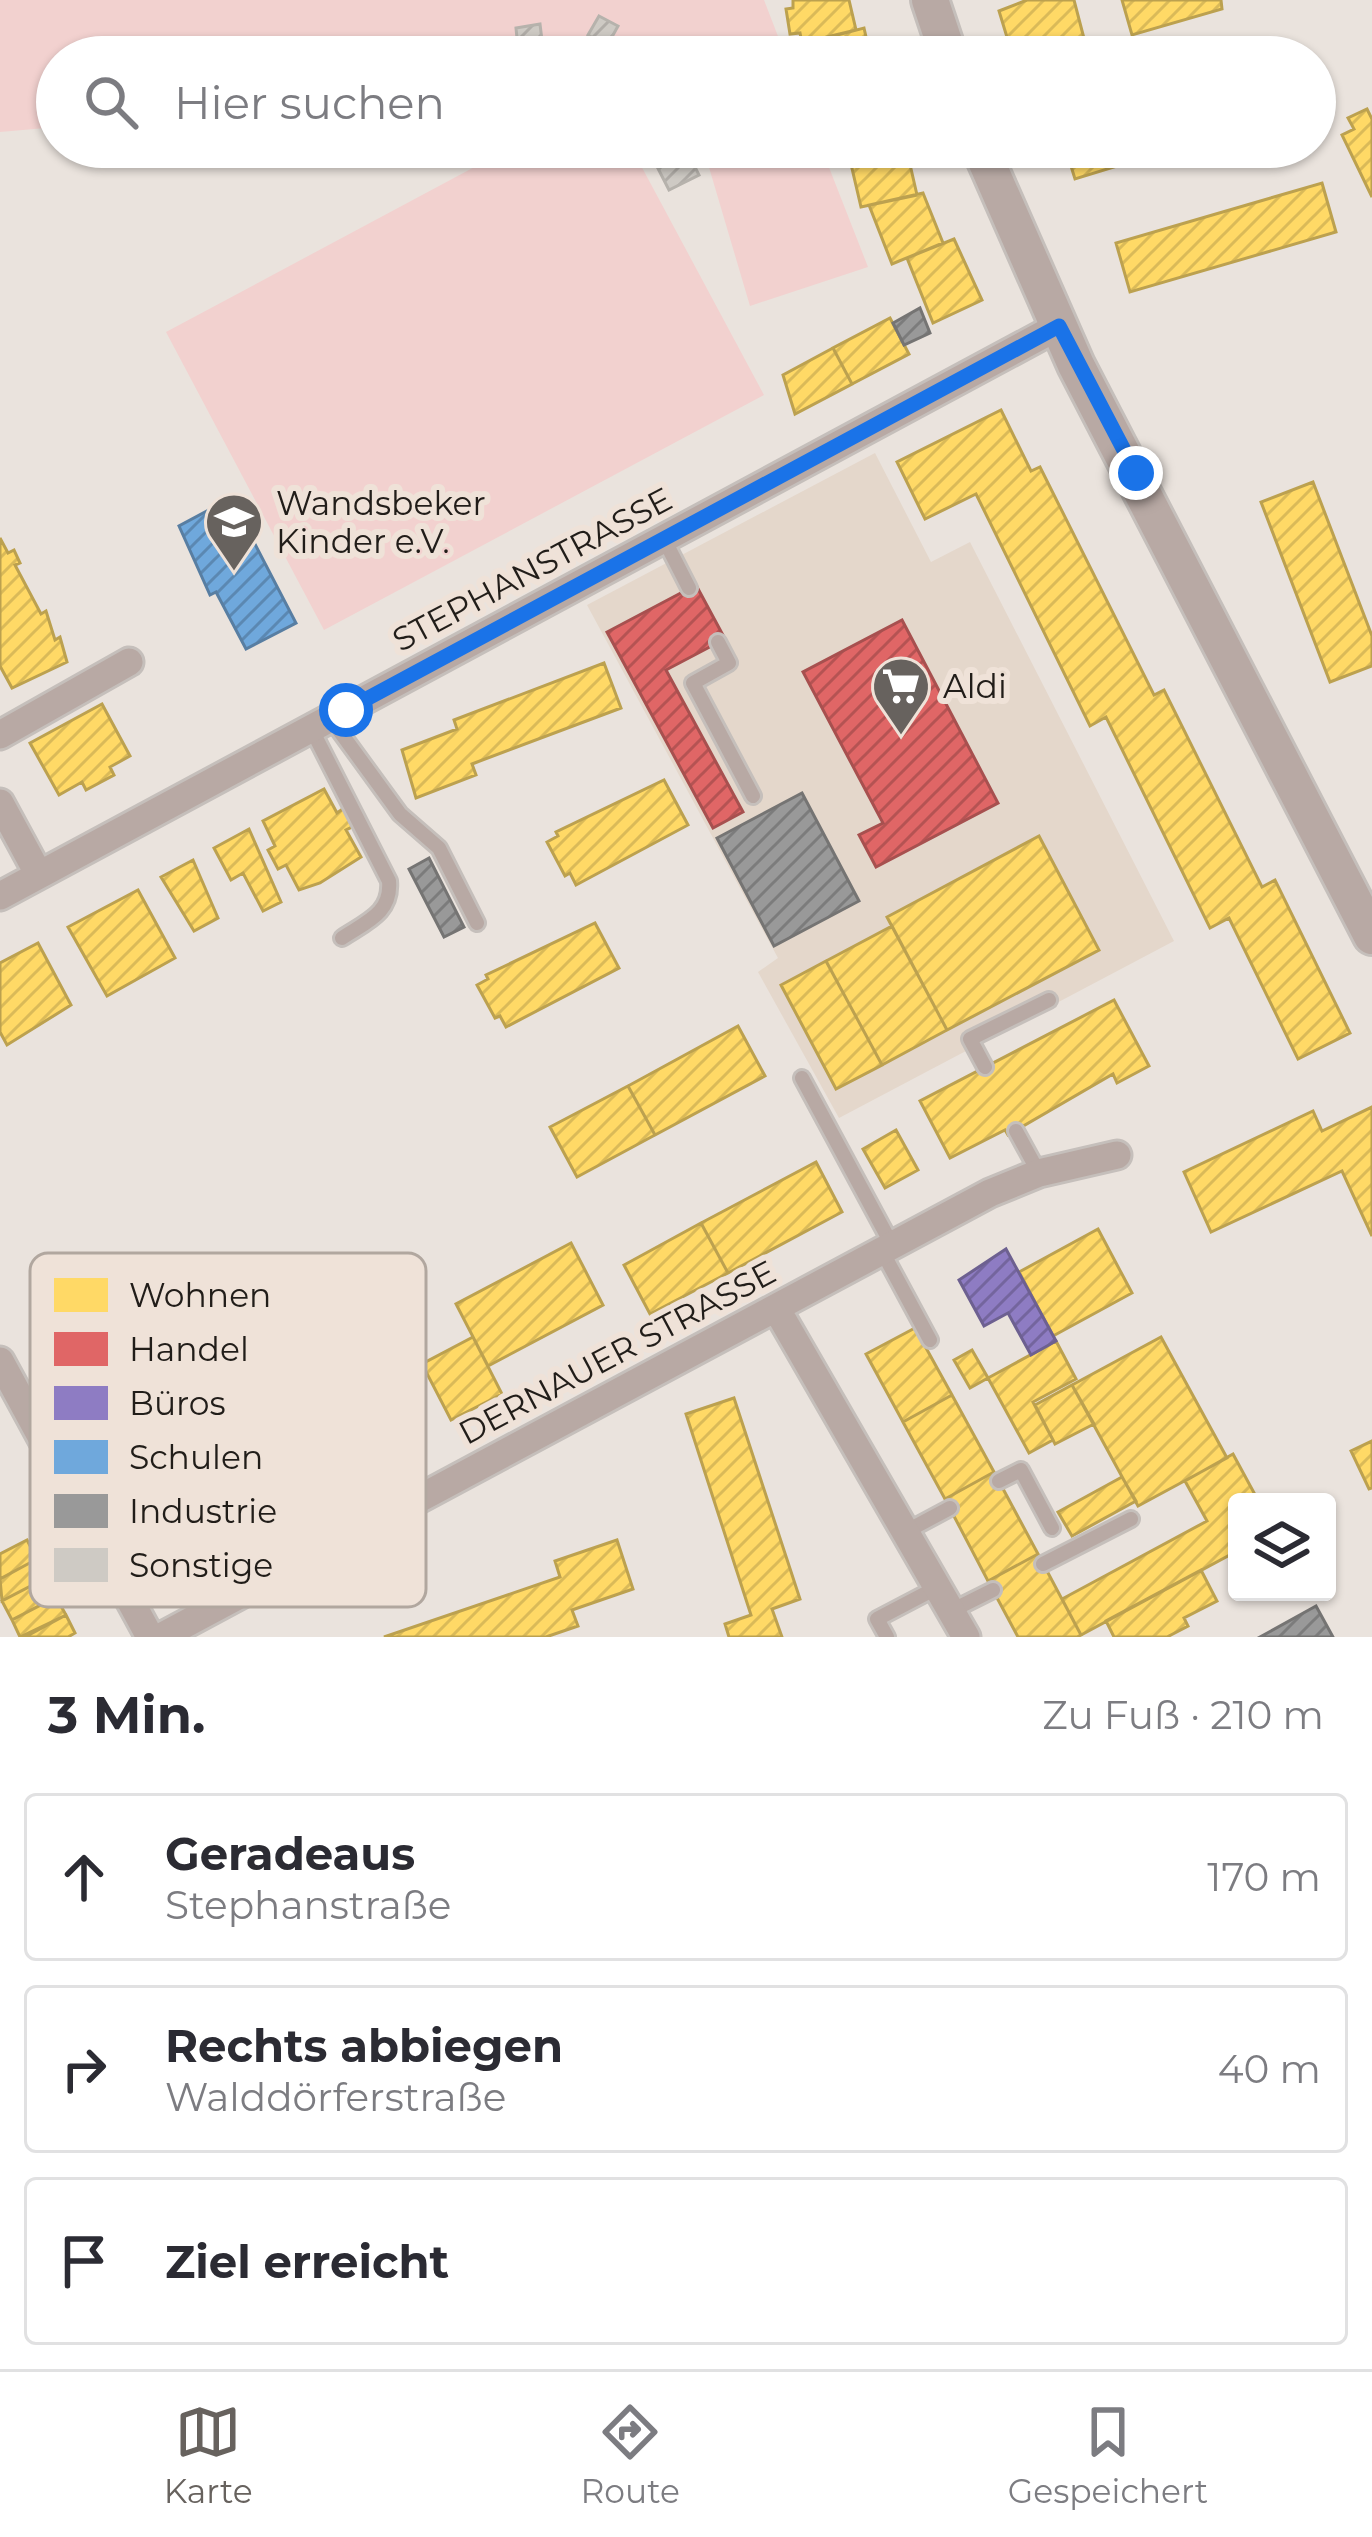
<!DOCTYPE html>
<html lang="de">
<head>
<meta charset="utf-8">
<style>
  body { margin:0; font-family:Montserrat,sans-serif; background:#f2f2f3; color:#2b2b33 }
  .controls { position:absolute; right:36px; bottom:36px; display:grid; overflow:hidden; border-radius:12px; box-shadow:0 3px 9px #0004 }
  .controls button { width:108px; height:108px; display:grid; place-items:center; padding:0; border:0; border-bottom:3px solid #e1e1e2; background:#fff; color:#2b2b33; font:60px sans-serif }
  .stop { position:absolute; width:36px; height:36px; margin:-27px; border:9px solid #1a73e8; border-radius:50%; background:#fff }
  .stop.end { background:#1a73e8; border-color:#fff; box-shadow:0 3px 12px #0008 }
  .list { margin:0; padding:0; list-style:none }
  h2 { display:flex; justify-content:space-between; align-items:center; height:156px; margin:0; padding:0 48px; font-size:51px }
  h2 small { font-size:39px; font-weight:400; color:#7c7c81 }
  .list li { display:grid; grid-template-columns:78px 1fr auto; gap:36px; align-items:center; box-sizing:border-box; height:168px; margin:0 24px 24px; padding:0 24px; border:3px solid #e1e1e2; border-radius:12px }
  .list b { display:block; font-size:45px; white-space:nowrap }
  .list p { margin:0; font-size:39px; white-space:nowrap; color:#7c7c81 }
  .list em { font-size:39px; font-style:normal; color:#7c7c81 }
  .icon { flex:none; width:66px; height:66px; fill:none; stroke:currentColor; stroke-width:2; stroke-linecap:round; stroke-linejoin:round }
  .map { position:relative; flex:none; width:1372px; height:1637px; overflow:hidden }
  .search { position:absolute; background:#fff; box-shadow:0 3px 9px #0004; left:36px; right:36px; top:36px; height:132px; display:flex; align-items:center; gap:30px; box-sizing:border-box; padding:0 42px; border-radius:66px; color:#7c7c81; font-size:45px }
  .sheet { height:732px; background:#fff }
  nav { display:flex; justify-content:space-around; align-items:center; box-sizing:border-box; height:168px; border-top:3px solid #e1e1e2; background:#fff; font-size:33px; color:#7c7c81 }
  nav a { display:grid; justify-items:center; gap:6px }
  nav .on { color:#67625e }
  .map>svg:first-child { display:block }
  .built { fill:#e4d7cb }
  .green { fill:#f2d1cf }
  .homes { fill:url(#homes-hatch); stroke:#bca14f; stroke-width:3 }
  .shops { fill:url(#shops-hatch); stroke:#a7504f; stroke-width:3 }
  .offices { fill:url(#offices-hatch); stroke:#6d6090; stroke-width:3 }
  .schools { fill:url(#schools-hatch); stroke:#587ea2; stroke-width:3 }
  .industry { fill:url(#industry-hatch); stroke:#757473; stroke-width:3 }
  .building { fill:url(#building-hatch); stroke:#b6b2ac; stroke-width:3 }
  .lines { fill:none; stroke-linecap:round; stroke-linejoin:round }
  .service-casing { stroke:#c5bfbb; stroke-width:20 }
  .minor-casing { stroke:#c5bfbb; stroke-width:33 }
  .tertiary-casing { stroke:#c5bfbb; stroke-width:42 }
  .service { stroke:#b8a9a4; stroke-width:14 }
  .minor { stroke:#b8a9a4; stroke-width:27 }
  .tertiary { stroke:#b8a9a4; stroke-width:36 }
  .route { stroke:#1a73e8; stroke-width:15 }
  .labels { text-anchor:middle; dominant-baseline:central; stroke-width:12; stroke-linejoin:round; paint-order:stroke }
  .poi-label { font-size:33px; fill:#211d19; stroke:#efe2d8; text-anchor:start }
  .street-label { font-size:33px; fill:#211d19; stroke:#efe2d8 }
  .key { fill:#efe2d8; stroke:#b1a79f; stroke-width:3 }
  .key-label { font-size:33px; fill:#211d19 }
</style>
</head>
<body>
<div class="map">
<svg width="1372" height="1637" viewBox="0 0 1372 1637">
  <defs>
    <pattern id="homes-hatch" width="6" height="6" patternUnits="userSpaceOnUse" patternTransform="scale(3)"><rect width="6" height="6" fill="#ffd966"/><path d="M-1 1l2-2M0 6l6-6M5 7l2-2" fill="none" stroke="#daba58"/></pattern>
    <pattern id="shops-hatch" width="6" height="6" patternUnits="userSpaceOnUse" patternTransform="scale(3)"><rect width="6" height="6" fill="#e06666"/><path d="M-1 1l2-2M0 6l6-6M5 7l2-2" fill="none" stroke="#b55353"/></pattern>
    <pattern id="offices-hatch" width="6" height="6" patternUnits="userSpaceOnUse" patternTransform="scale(3)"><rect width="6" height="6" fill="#8e7cc3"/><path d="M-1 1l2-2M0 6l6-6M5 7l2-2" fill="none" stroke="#74659e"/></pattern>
    <pattern id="schools-hatch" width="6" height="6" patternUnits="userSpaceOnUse" patternTransform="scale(3)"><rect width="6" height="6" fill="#6fa8dc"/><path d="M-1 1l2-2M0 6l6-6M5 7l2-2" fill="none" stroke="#5b88b2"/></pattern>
    <pattern id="industry-hatch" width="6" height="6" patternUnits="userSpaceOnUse" patternTransform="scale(3)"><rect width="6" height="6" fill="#999"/><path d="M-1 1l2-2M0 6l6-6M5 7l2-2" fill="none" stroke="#7c7c7c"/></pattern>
    <pattern id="building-hatch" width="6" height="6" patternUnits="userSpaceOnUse" patternTransform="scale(3)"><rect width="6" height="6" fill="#cecac4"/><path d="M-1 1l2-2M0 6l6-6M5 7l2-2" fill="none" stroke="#b1ada8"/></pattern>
  </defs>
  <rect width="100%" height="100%" fill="#eae3dd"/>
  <!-- built -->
  <path class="built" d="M875,453L931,562L970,542L1174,941L839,1118L758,972L778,958L587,605Z"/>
  <!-- green -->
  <path class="green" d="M0,0H764L786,57H57V127L0,132Z
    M512,147H631L764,395L324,630L166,332Z
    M703,147H821L868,267L750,306Z"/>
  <!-- homes -->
  <path class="homes" d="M793,0H849L856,30L802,43L800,33L790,34L786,9L793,8Z
    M1027,0H1074L1086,46L1050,57H1013L999,11Z
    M1122,0H1221L1222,9L1132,35Z
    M864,28L869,50L885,48L887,57H813L810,42Z
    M1367,109L1372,119V197L1342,135L1354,129L1348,118Z
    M847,147H906L917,195L861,207Z
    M1065,147H1179L1075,179Z
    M1322,183L1336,232L1130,292L1116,243Z
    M923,193L943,243L892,264L869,205Z
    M954,239L982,300L933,323L907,258Z
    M890,318L909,354L852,384L833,348Z
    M833,348L852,384L795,414L783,375Z
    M1001,410L1031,471L1040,467L1154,695L1164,690L1262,887L1275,880L1350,1033L1298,1059L1229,918L1210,928L1106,717L1090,726L976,494L925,519L897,462Z
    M1313,482L1372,636V666L1330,682L1261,502Z
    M0,538L8,553L14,550L20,563L15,565L41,614L46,611L55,640L60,637L67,662L12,688L0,666Z
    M604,663L621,708L472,764L476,775L416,798L402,750L457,729L454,720Z
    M102,704L130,756L110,767L114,775L86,790L82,782L59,795L30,743Z
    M664,780L688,825L576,885L570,873L565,876L547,842L558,836L556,832Z
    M324,789L337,813L344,808L354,826L346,830L361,857L320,883L299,890L286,865L278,869L268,850L275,846L263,821Z
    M249,829L281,902L263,911L243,873L231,880L214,848Z
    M1039,836L1099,950L947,1030L887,917Z
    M193,860L218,918L194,931L161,877Z
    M138,890L175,958L107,996L68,927Z
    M595,923L619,968L506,1027L500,1016L495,1018L477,985L488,979L486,975Z
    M892,926L947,1030L882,1065L826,961Z
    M38,943L71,1005L7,1045L0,1032V963Z
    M826,961L882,1065L836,1089L781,985Z
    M1114,1000L1149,1066L1117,1083L1113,1074L1008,1135L1005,1130L950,1158L920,1101Z
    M738,1026L765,1076L655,1135L628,1086Z
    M628,1086L655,1135L577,1177L550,1127Z
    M1372,1107V1236L1342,1171L1211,1232L1184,1172L1313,1111L1322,1131Z
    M896,1130L918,1170L885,1188L863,1149Z
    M816,1162L842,1212L728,1273L701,1223Z
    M701,1223L728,1273L650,1314L624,1265Z
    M1098,1229L1132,1293L1053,1336L1019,1272Z
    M571,1243L603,1305L488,1366L456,1304Z
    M915,1328L952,1395L903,1422L866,1354Z
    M473,1337L502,1394L451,1420L422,1364Z
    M1161,1337L1227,1458L1138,1506L1072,1385Z
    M1056,1341L1076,1379L1033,1402L1053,1440L1029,1453L988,1378Z
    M972,1350L988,1378L970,1388L954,1360Z
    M1072,1385L1094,1424L1055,1444L1035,1405Z
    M952,1395L994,1472L945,1499L903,1422Z
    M734,1398L800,1599L772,1609L782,1637H729L725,1624L751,1615L686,1414Z
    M1372,1441V1488L1369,1489L1351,1451Z
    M1233,1454L1259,1502H1237V1551L1081,1635L1062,1599L1207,1521L1185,1481Z
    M994,1472L1038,1554L988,1581L945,1499Z
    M1122,1477L1136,1501L1072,1536L1058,1512Z
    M27,1540L37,1559L0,1579V1554Z
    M617,1540L633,1589L572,1610L578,1626L546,1637H384L560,1577L555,1561Z
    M1038,1554L1081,1635L1077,1637H1018L988,1581Z
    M37,1559L46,1578L2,1601L0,1579Z
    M1201,1570L1217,1601L1184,1618L1188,1626L1167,1637H1114L1106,1621Z
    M46,1578L56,1597L12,1620L2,1601Z
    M56,1597L66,1615L20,1637L12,1620Z
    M66,1615L75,1633L68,1637H25Z"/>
  <!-- shops -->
  <path class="shops" d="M696,585L725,639L666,670L743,812L713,828L607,632Z
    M902,620L998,803L876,867L859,835L883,823L803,672Z"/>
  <!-- offices -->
  <path class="offices" d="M1006,1249L1056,1341L1031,1355L1008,1313L984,1326L959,1280Z"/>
  <!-- schools -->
  <path class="schools" d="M231,498L296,623L246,649L216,592L210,595L179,526Z"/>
  <!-- industry -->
  <path class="industry" d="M920,308L930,333L904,345L893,323Z
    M802,793L859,901L774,946L717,838Z
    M429,858L464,927L444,937L409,869Z
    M1316,1606L1333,1637H1260Z"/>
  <!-- building -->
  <path class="building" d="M599,16L618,26L607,46L588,35Z
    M540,24L544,57H490L488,42L517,38L516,28Z
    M647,147H685L699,175L669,190Z"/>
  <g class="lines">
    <!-- service casing -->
    <g class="service-casing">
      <path id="service" d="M664,539L689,588
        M718,642L729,663L693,683L753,796
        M330,718L400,814L439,848L477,923
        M311,728L389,881C392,913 366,922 342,938
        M985,1067L970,1039L1049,1000
        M802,1078L892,1245
        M1016,1131L1039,1173
        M882,1251L930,1340
        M999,1481L1021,1470L1052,1528
        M907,1531L950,1508
        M1043,1564L1131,1519
        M951,1611L993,1590
        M887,1637L877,1619L938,1587"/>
    </g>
    <!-- minor casing -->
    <g class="minor-casing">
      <path id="minor" d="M0,735L129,662
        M0,803L39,875
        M0,896L1059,326
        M776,1308L966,1637
        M0,1361L150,1637
        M161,1637L990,1193L1039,1173L1117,1155"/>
    </g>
    <!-- tertiary casing -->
    <g class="tertiary-casing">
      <path id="tertiary" d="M930,0L949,57
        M980,147L1076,365L1372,936"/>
    </g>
    <!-- service -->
    <use href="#service" class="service"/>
    <!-- minor -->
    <use href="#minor" class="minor"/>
    <!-- tertiary -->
    <use href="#tertiary" class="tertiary"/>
  </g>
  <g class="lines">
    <!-- route -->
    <path class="route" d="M346,710L1059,326L1136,473"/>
  </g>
  <!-- icons -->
  <defs>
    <g id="school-pin" transform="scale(3)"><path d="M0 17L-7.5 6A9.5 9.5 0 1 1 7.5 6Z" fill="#67625e" stroke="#efe2d8"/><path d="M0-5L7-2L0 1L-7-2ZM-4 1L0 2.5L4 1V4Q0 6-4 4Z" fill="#fff"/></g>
    <g id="supermarket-pin" transform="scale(3)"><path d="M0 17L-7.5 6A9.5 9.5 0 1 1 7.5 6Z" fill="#67625e" stroke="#efe2d8"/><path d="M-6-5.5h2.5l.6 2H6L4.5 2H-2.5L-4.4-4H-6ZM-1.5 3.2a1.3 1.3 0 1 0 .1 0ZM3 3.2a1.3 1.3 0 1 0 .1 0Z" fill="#fff"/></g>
  </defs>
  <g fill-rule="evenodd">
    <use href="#school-pin" x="234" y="522"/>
    <use href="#supermarket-pin" x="901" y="686"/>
  </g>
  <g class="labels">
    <!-- poi labels -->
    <g class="poi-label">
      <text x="276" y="503">Wandsbeker<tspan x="276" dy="38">Kinder e.V.</tspan></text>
      <text x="943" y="686">Aldi</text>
    </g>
    <!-- street labels -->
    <g class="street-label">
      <text transform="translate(532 569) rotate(-28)">STEPHANSTRASSE</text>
      <text transform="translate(617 1352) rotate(-28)">DERNAUER STRASSE</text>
    </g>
  </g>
  <!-- legend -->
  <rect x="30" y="1253" width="396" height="354" rx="18" class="key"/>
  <rect x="54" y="1278" width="54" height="34" fill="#ffd966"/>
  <rect x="54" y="1332" width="54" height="34" fill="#e06666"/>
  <rect x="54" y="1386" width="54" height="34" fill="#8e7cc3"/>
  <rect x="54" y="1440" width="54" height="34" fill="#6fa8dc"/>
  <rect x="54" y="1494" width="54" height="34" fill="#999"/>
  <rect x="54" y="1548" width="54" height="34" fill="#cecac4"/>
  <g class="key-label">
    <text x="129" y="1307">Wohnen</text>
    <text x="129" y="1361">Handel</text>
    <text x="129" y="1415">Büros</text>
    <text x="129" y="1469">Schulen</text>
    <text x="129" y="1523">Industrie</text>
    <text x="129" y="1577">Sonstige</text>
  </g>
</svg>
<div class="controls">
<button><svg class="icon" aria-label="layers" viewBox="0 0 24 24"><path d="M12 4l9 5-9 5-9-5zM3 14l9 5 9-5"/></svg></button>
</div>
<div class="stop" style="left:346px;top:710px"></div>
<div class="stop end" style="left:1136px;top:473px"></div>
<div class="search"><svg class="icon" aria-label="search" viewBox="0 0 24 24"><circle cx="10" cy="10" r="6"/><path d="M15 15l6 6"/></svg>Hier suchen</div>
</div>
<section class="sheet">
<h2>3 Min.<small>Zu Fuß · 210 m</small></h2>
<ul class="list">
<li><svg class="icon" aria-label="ahead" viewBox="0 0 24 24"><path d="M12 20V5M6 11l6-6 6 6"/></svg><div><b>Geradeaus</b><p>Stephanstraße</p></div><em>170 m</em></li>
<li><svg class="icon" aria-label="right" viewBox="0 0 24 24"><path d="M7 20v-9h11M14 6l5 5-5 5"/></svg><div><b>Rechts abbiegen</b><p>Walddörferstraße</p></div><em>40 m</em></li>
<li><svg class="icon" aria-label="arrive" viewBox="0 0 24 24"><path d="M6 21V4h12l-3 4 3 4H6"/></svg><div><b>Ziel erreicht</b></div></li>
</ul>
</section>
<nav>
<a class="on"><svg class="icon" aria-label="map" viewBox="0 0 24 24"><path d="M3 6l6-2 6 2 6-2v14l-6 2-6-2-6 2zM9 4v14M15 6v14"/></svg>Karte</a>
<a><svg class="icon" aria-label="directions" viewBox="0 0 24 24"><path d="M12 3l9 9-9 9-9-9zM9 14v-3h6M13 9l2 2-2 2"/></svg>Route</a>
<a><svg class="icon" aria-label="saved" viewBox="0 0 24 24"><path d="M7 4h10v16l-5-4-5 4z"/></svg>Gespeichert</a>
</nav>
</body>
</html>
